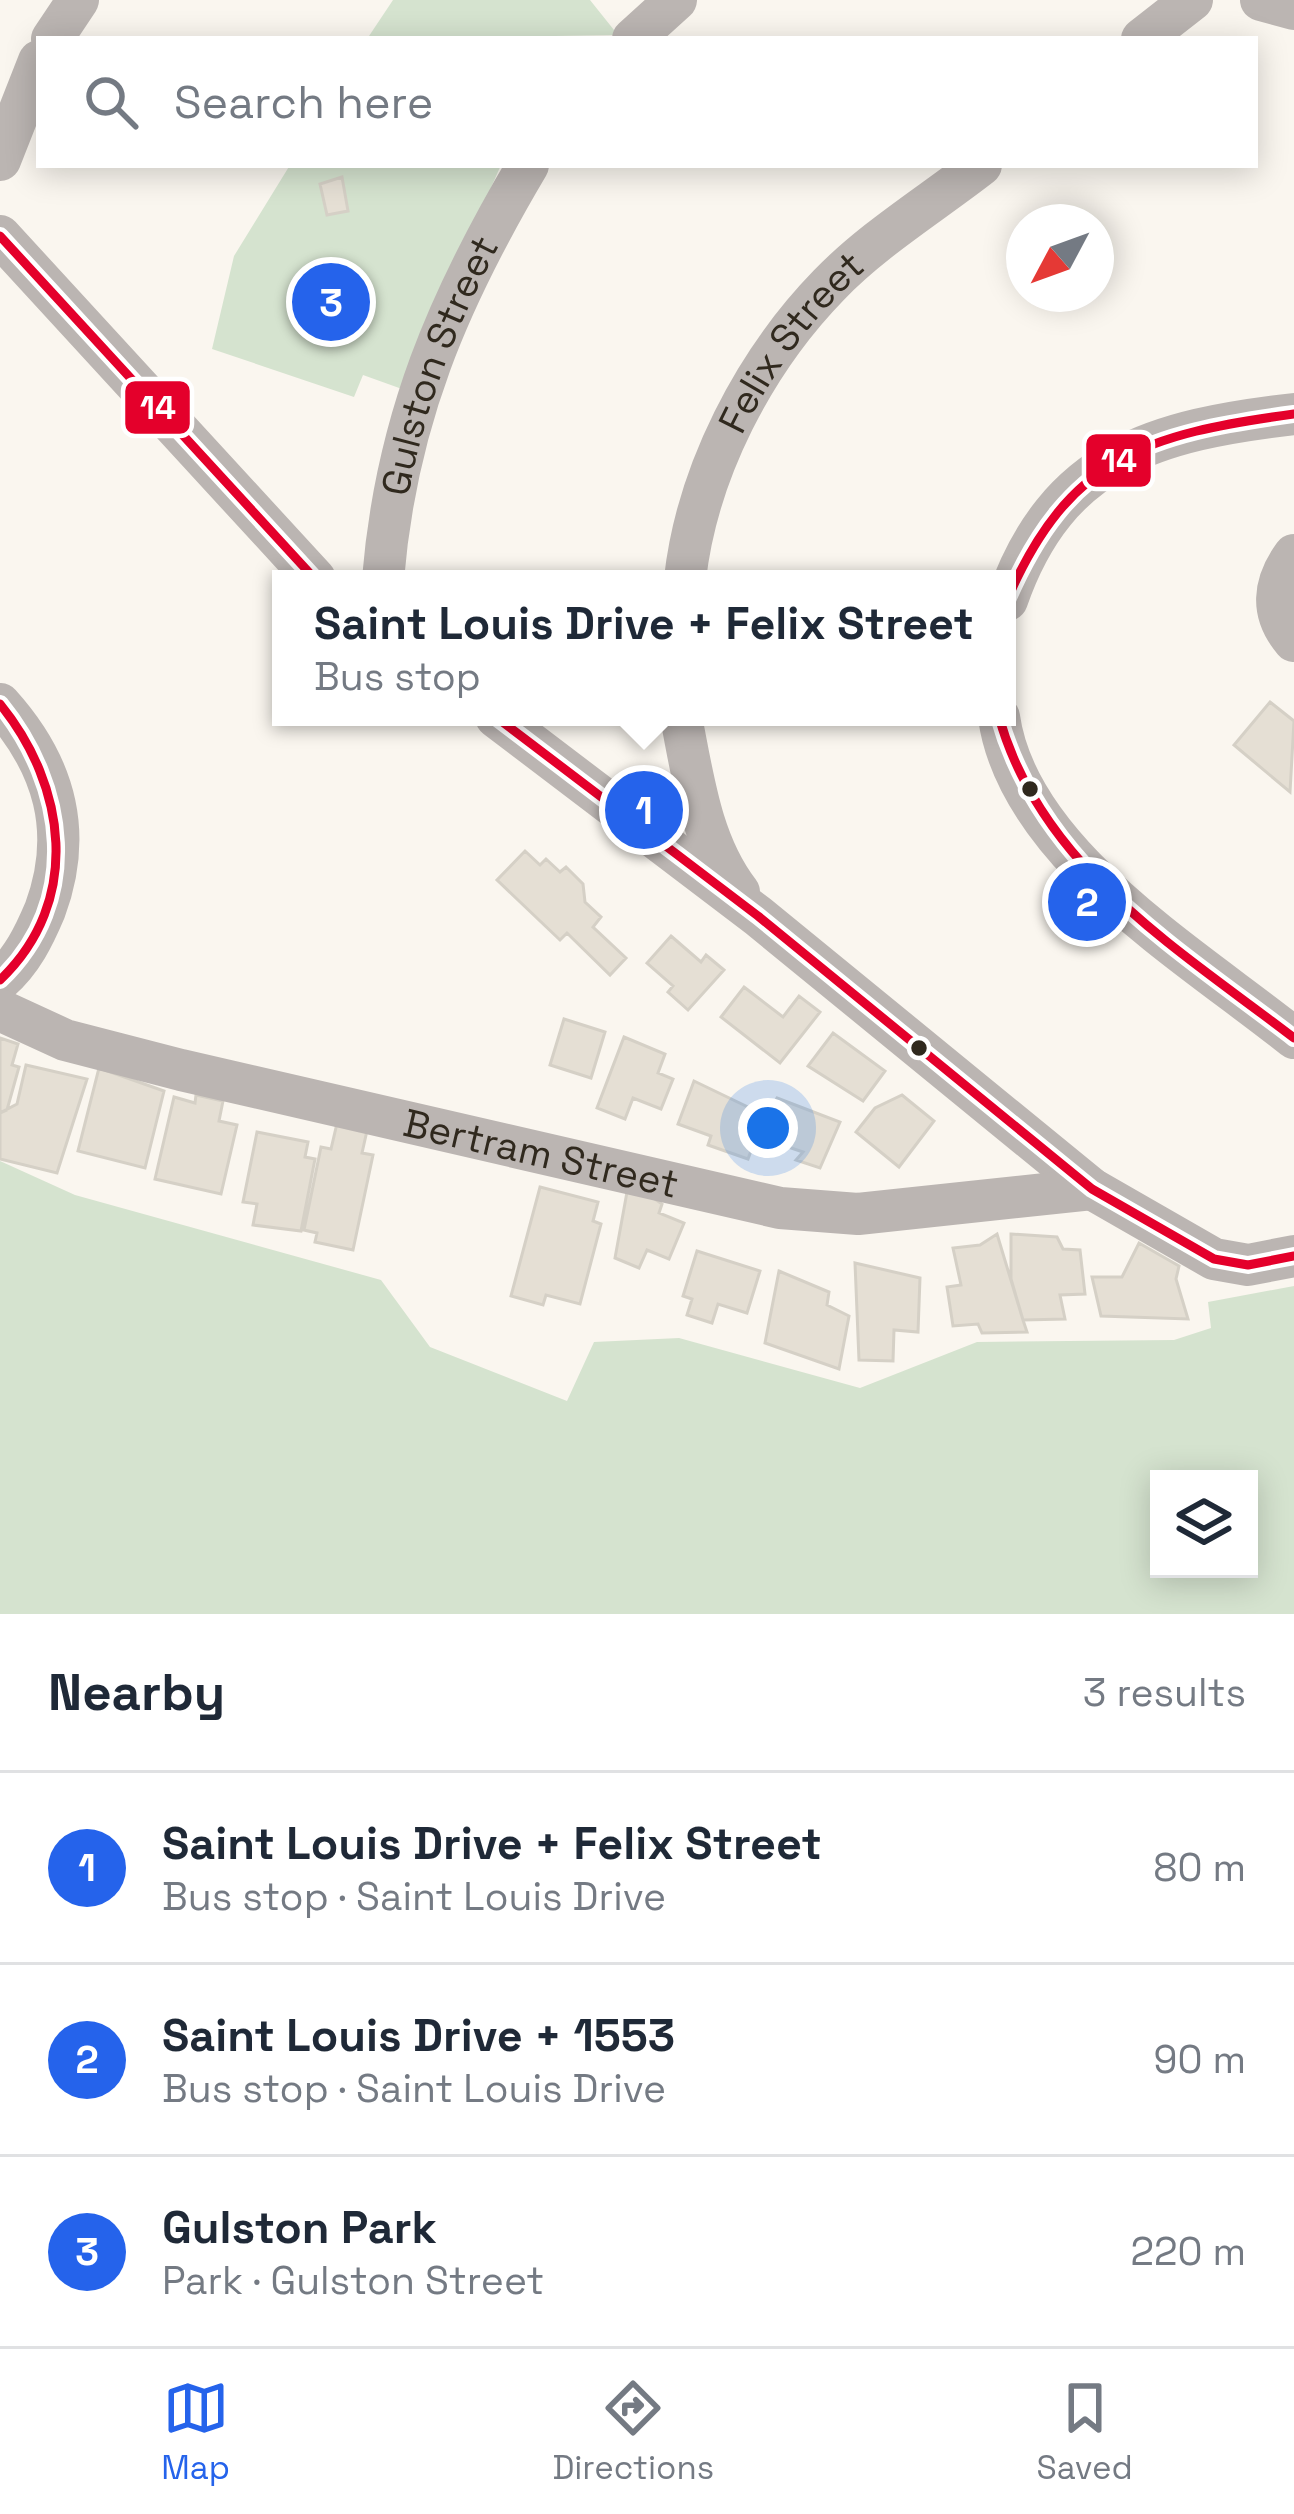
<!DOCTYPE html>
<html lang="en">
<head>
<meta charset="utf-8">
<style>
  body { margin:0; font-family:"Space Grotesk",sans-serif; background:#f6f6f7; color:#1f2937 }
  .controls { position:absolute; right:36px; bottom:36px; display:grid; overflow:hidden; border-radius:0px; box-shadow:0 6px 30px #0003 }
  .controls button { width:108px; height:108px; display:grid; place-items:center; padding:0; border:0; border-bottom:3px solid #e0e1e3; background:#fff; color:#1f2937; font:60px sans-serif }
  .compass { position:absolute; left:1006px; top:204px; width:108px; height:108px; border-radius:50%; background:#fff; box-shadow:0 6px 30px #0003; rotate:229deg }
  .you { position:absolute; left:768px; top:1128px; width:42px; height:42px; margin:-30px; border:9px solid #fff; border-radius:50%; background:#1a73e8; box-shadow:0 0 0 18px #1a73e833 }
  .badge { display:grid; place-items:center; width:78px; height:78px; border-radius:50%; background:#2563eb; color:#fff; font-size:39px; font-weight:700 }
  .pin { position:absolute; translate:-50% -50%; border:6px solid #fff; box-shadow:0 3px 12px #0006 }
  .popup { position:absolute; left:272px; top:570px; width:744px; height:156px; box-sizing:border-box; display:grid; place-content:center; border-radius:0px; background:#fff; filter:drop-shadow(0 3px 9px #0005); font-size:39px; white-space:nowrap; color:#747a83 }
  .popup b { font-size:45px; color:#1f2937 }
  .popup::after { content:''; position:absolute; left:50%; top:100%; margin-left:-24px; border:24px solid transparent; border-top-color:#fff }
  .list { margin:0; padding:0; list-style:none }
  h2 { display:flex; justify-content:space-between; align-items:center; height:156px; margin:0; padding:0 48px; font-size:51px }
  h2 small { font-size:39px; font-weight:400; color:#747a83 }
  .list li { display:grid; grid-template-columns:78px 1fr auto; gap:36px; align-items:center; box-sizing:border-box; height:192px; padding:0 48px; border-top:3px solid #e0e1e3 }
  .list b { display:block; font-size:45px; white-space:nowrap }
  .list p { margin:0; font-size:39px; white-space:nowrap; color:#747a83 }
  .list em { font-size:39px; font-style:normal; color:#747a83 }
  .icon { flex:none; width:66px; height:66px; fill:none; stroke:currentColor; stroke-width:2; stroke-linecap:round; stroke-linejoin:round }
  .map { position:relative; flex:none; width:1294px; height:1614px; overflow:hidden }
  .search { position:absolute; background:#fff; box-shadow:0 6px 30px #0003; left:36px; right:36px; top:36px; height:132px; display:flex; align-items:center; gap:30px; box-sizing:border-box; padding:0 42px; border-radius:0px; color:#747a83; font-size:45px }
  .sheet { height:732px; background:#fff }
  nav { display:flex; justify-content:space-around; align-items:center; box-sizing:border-box; height:168px; border-top:3px solid #e0e1e3; background:#fff; font-size:33px; color:#747a83 }
  nav a { display:grid; justify-items:center; gap:6px }
  nav .on { color:#2563eb }
  .map>svg:first-child { display:block }
  .green { fill:#d5e3cf; fill-rule:evenodd }
  .building { fill:#e5dfd4; stroke:#d5d0c6; stroke-width:3 }
  .lines { fill:none; stroke-linecap:round; stroke-linejoin:round }
  .minor { stroke:#bbb5b2; stroke-width:42 }
  .bus-1-casing { stroke:#fff; stroke-width:18 }
  .bus-1 { stroke:#e4002b; stroke-width:9 }
  .bus-dot { fill:#30291e; stroke:#fff; stroke-width:4.5 }
  .labels { text-anchor:middle; dominant-baseline:central; stroke-width:9; stroke-linejoin:round; paint-order:stroke }
  .street-label { font-size:39px; fill:#30291e; stroke:#fff }
  .line-badge { stroke:#fff; stroke-width:4.5 }
  .badge-label { font-size:33px; text-anchor:middle; font-weight:bold; fill:#fff }
</style>
</head>
<body>
<div class="map">
<svg width="1294" height="1614" viewBox="0 0 1294 1614">
  <rect width="100%" height="100%" fill="#faf6ef"/>
  <!-- green -->
  <path class="green" d="M393,0H590L618,35L367,39Z
    M290,165H501L402,389L363,375L354,397L212,349L234,256Z
    M0,1161L75,1195L381,1280L430,1347L567,1401L594,1342L679,1338L860,1388L977,1342L1174,1340L1211,1328L1208,1302L1294,1286V1614H0ZM1249,1479V1569H1159V1479Z"/>
  <!-- building -->
  <path class="building" d="M342,177L348,211L327,215L320,184Z
    M1270,702L1294,721L1290,792L1234,745Z
    M525,851L540,865L546,859L560,872L566,867L583,884L585,902L601,917L593,927L626,958L610,975L567,933L560,940L497,880Z
    M671,936L701,962L706,955L724,970L688,1010L668,992L673,986L647,963Z
    M744,987L783,1017L799,996L820,1012L780,1063L721,1017Z
    M564,1019L605,1032L591,1078L550,1065Z
    M833,1033L885,1071L863,1101L808,1066Z
    M624,1037L665,1054L658,1073L673,1079L661,1109L633,1098L625,1119L597,1108Z
    M0,1038L18,1044L12,1065L19,1067L7,1110L0,1113Z
    M26,1065L87,1079L57,1173L0,1159V1113L17,1104Z
    M99,1068L164,1091L145,1168L78,1151Z
    M694,1081L754,1110L748,1125L759,1129L748,1159L708,1145L711,1136L678,1124Z
    M196,1095L223,1101L219,1121L237,1125L221,1194L155,1179L174,1097L195,1103Z
    M902,1095L934,1121L899,1167L856,1132L875,1108Z
    M777,1098L840,1122L820,1168L796,1160L803,1152L768,1140L773,1129L763,1123Z
    M338,1119L368,1126L362,1153L373,1155L353,1250L315,1242L317,1233L304,1230L321,1147L331,1149Z
    M257,1132L308,1142L305,1157L315,1159L301,1231L253,1225L257,1204L243,1202Z
    M629,1181L662,1204L659,1213L684,1223L669,1259L647,1250L639,1268L615,1258Z
    M540,1187L598,1202L593,1221L601,1224L580,1304L546,1295L543,1305L511,1296Z
    M997,1234L1023,1320L1027,1332L982,1333L978,1324L953,1326L947,1287L961,1285L953,1248L980,1245Z
    M1011,1234L1057,1237L1063,1249L1080,1250L1085,1294L1060,1295L1065,1319L1023,1320L1011,1279Z
    M1139,1243L1179,1266L1176,1279L1188,1319L1101,1316L1092,1277H1122Z
    M697,1251L760,1271L747,1313L718,1304L712,1323L687,1315L692,1299L683,1296Z
    M855,1263L920,1278L918,1332L894,1330L893,1361L859,1360Z
    M779,1271L829,1292L827,1305L849,1316L839,1369L765,1343Z"/>
  <g class="lines">
    <!-- minor -->
    <g class="minor">
      <path d="M1261,0L1294,9"/>
      <path d="M52,39L78,0"/>
      <path d="M633,39L676,0"/>
      <path d="M1142,39L1192,0"/>
      <path d="M0,160L39,61"/>
      <path d="M0,236L315,579"/>
      <path d="M1294,555C1273,584 1270,613 1294,641"/>
      <path id="s1" d="M383,579C396,421 448,300 528,165"/>
      <path id="s2" d="M685,579C697,472 754,362 829,285C872,240 931,204 981,165"/>
      <path d="M1007,600C1057,456 1157,430 1294,414"/>
      <path d="M0,704C54,764 74,832 45,910C34,936 22,961 0,980"/>
      <path d="M496,717L758,916L1092,1189L1214,1259L1248,1265L1294,1256"/>
      <path d="M681,717C693,777 701,843 739,892"/>
      <path d="M999,717C1018,853 1192,956 1294,1038"/>
      <path id="s3" d="M0,1010L65,1040L181,1070L780,1208L858,1214L1092,1189"/>
    </g>
    <!-- bus-1 casing -->
    <g class="bus-1-casing">
      <path id="bus-1" d="M0,236L315,579
        M1007,600C1069,456 1147,434 1294,414
        M0,704C66,785 83,901 0,980
        M496,717L758,916L1092,1189L1214,1259L1248,1265L1294,1256
        M999,717C1041,867 1177,948 1294,1038"/>
    </g>
    <!-- bus-1 -->
    <use href="#bus-1" class="bus-1"/>
  </g>
  <!-- markers -->
  <g class="bus-dot">
    <circle cx="1030" cy="789" r="10"/>
    <circle cx="919" cy="1048" r="10"/>
  </g>
  <g class="labels">
    <!-- street labels -->
    <g class="street-label">
      <text stroke="none"><textPath href="#s2" startOffset="264">Felix Street</textPath></text>
      <text stroke="none"><textPath href="#s1" startOffset="222">Gulston Street</textPath></text>
      <text stroke="none"><textPath href="#s3" startOffset="561">Bertram Street</textPath></text>
    </g>
  </g>
  <g class="line-badge">
    <rect x="123" y="379" width="69" height="57" rx="12" fill="#e4002b"/>
    <rect x="1084" y="432" width="69" height="57" rx="12" fill="#e4002b"/>
  </g>
  <g class="badge-label">
    <text x="158" y="419">14</text>
    <text x="1119" y="472">14</text>
  </g>
</svg>
<div class="controls">
<button><svg class="icon" aria-label="layers" viewBox="0 0 24 24"><path d="M12 4l9 5-9 5-9-5zM3 14l9 5 9-5"/></svg></button>
</div>
<svg class="compass" viewBox="-18 -18 36 36"><path d="M0-13l5 13h-10z" fill="#e53935"/><path d="M0 13l5-13h-10z" fill="#747a83"/></svg>
<div class="you"></div>
<div class="pin badge" style="left:644px;top:810px">1</div>
<div class="popup"><b>Saint Louis Drive + Felix Street</b>Bus stop</div>
<div class="pin badge" style="left:1087px;top:902px">2</div>
<div class="pin badge" style="left:331px;top:302px">3</div>
<div class="search"><svg class="icon" aria-label="search" viewBox="0 0 24 24"><circle cx="10" cy="10" r="6"/><path d="M15 15l6 6"/></svg>Search here</div>
</div>
<section class="sheet">
<h2>Nearby<small>3 results</small></h2>
<ul class="list">
<li><span class="badge">1</span><div><b>Saint Louis Drive + Felix Street</b><p>Bus stop · Saint Louis Drive</p></div><em>80 m</em></li>
<li><span class="badge">2</span><div><b>Saint Louis Drive + 1553</b><p>Bus stop · Saint Louis Drive</p></div><em>90 m</em></li>
<li><span class="badge">3</span><div><b>Gulston Park</b><p>Park · Gulston Street</p></div><em>220 m</em></li>
</ul>
</section>
<nav>
<a class="on"><svg class="icon" aria-label="map" viewBox="0 0 24 24"><path d="M3 6l6-2 6 2 6-2v14l-6 2-6-2-6 2zM9 4v14M15 6v14"/></svg>Map</a>
<a><svg class="icon" aria-label="directions" viewBox="0 0 24 24"><path d="M12 3l9 9-9 9-9-9zM9 14v-3h6M13 9l2 2-2 2"/></svg>Directions</a>
<a><svg class="icon" aria-label="saved" viewBox="0 0 24 24"><path d="M7 4h10v16l-5-4-5 4z"/></svg>Saved</a>
</nav>
</body>
</html>
